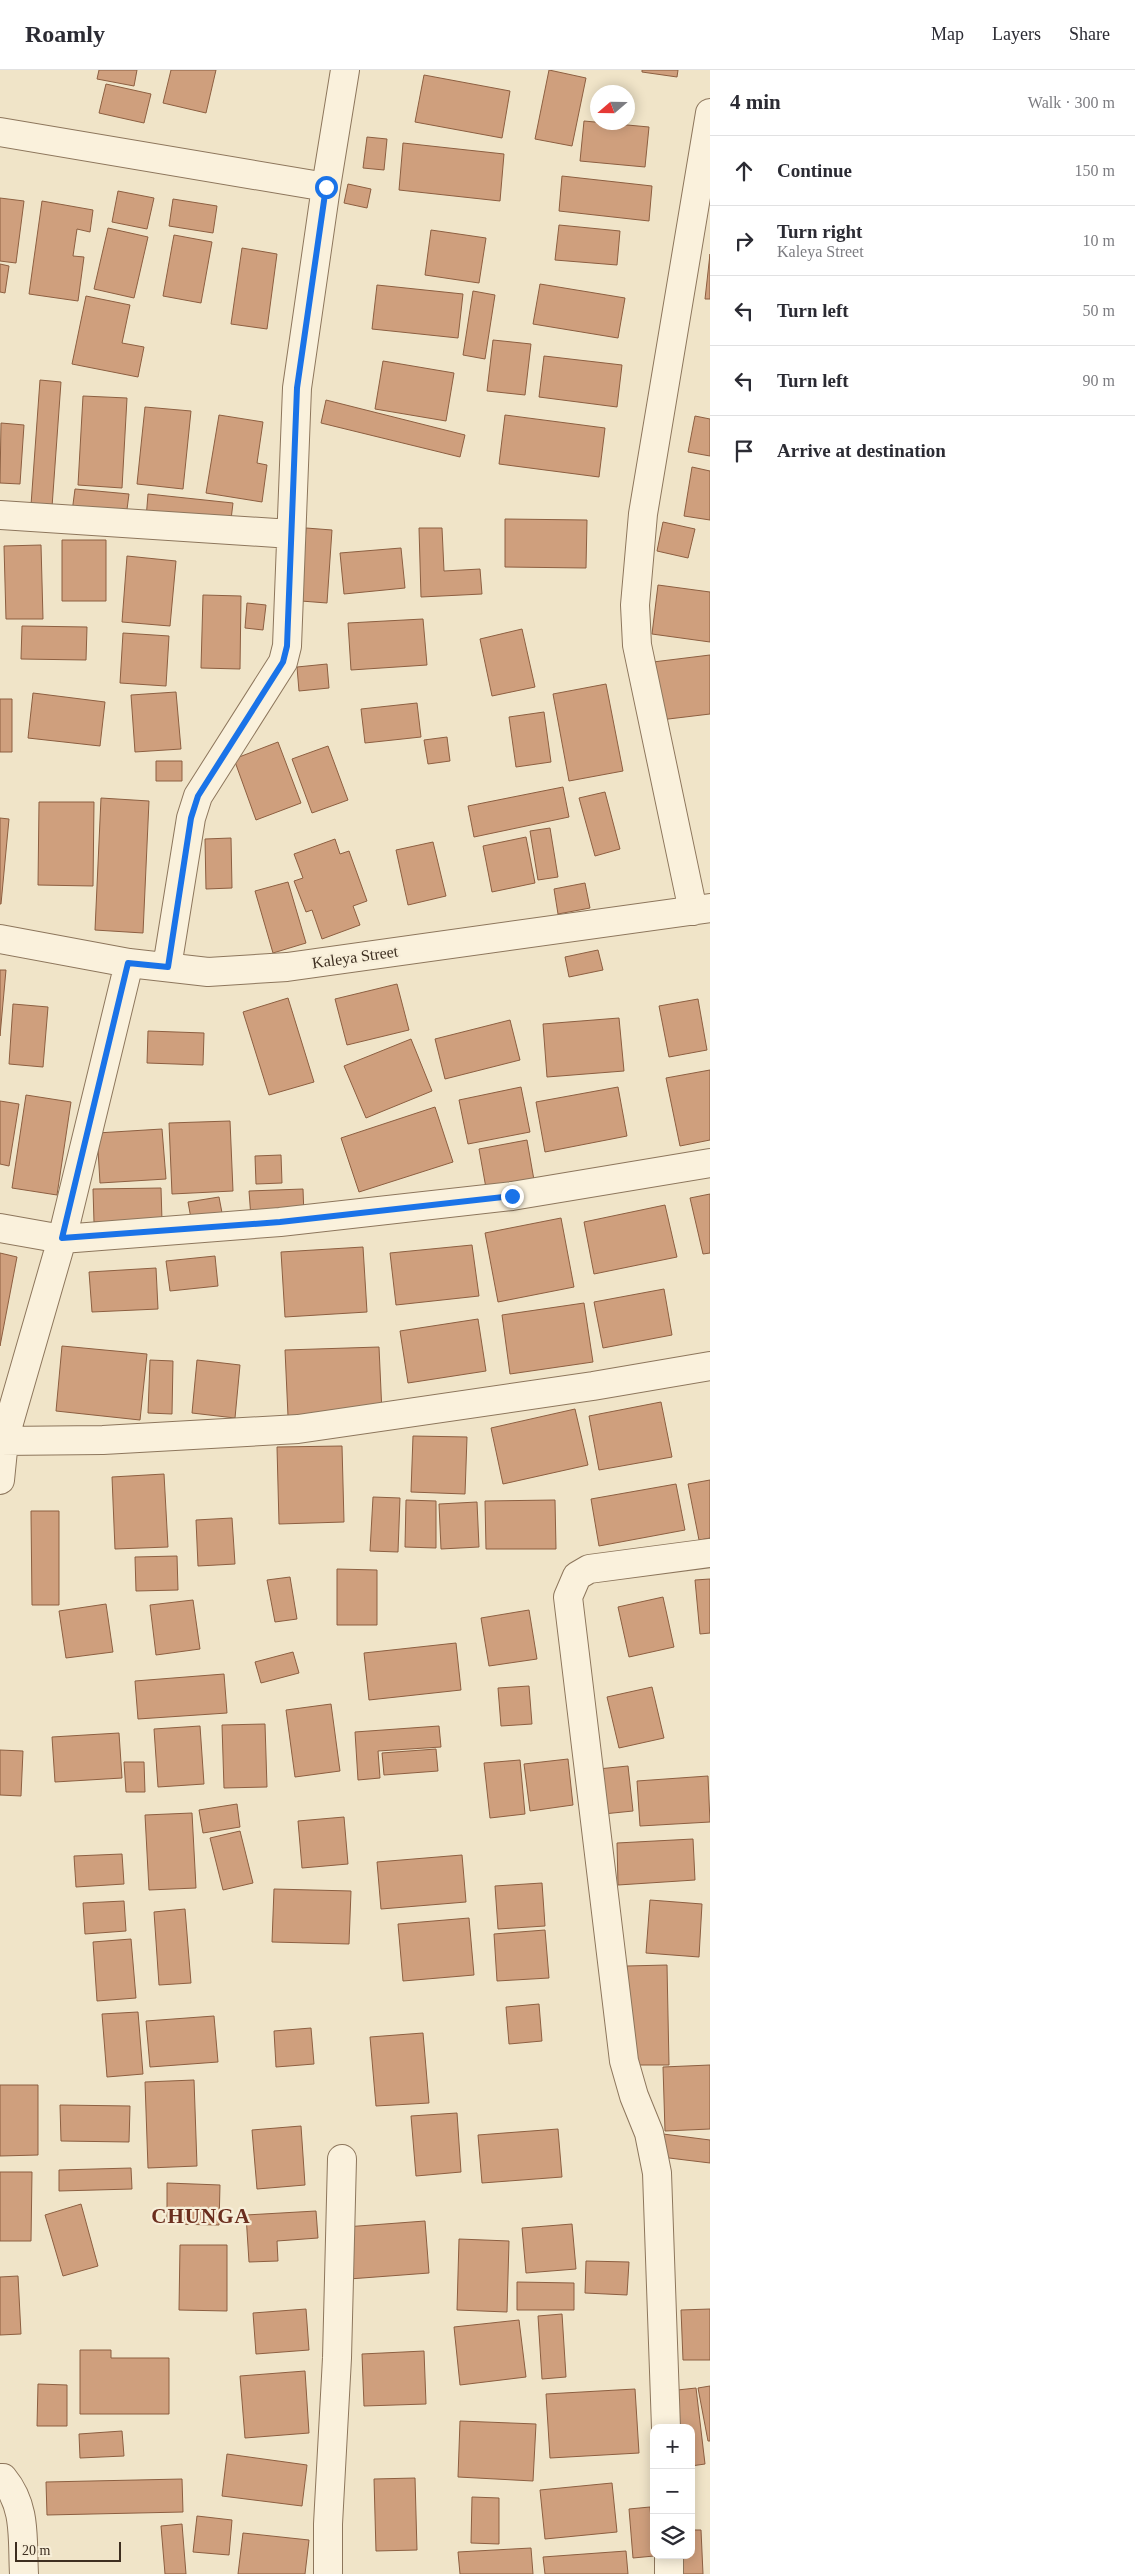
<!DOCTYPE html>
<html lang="en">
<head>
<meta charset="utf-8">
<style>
  body { margin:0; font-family:Georgia,serif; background:#f7f7f7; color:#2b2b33 }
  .controls { position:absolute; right:15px; bottom:15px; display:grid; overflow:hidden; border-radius:10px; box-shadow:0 2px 12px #0003 }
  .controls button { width:45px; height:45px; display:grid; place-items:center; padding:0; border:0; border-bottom:1px solid #e1e1e2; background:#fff; color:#2b2b33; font:25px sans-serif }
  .compass { position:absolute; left:590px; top:15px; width:45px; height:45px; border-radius:50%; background:#fff; box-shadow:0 2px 12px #0003; rotate:250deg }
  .scale { position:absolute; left:15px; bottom:12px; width:106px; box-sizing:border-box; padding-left:5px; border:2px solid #3d2e20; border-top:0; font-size:14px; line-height:18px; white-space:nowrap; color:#3d2e20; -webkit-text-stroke:4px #f7eed8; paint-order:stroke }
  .stop { position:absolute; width:15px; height:15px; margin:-11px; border:4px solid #1a73e8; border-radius:50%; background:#fff }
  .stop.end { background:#1a73e8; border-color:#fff; box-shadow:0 1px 5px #0008 }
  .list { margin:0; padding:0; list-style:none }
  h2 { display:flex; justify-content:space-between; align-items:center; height:65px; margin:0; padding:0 20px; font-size:21px }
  h2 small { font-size:16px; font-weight:400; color:#7c7c81 }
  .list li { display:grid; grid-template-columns:32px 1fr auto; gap:15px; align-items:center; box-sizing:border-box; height:70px; padding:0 20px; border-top:1px solid #e1e1e2 }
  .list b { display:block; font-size:19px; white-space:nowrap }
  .list p { margin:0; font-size:16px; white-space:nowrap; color:#7c7c81 }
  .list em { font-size:16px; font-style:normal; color:#7c7c81 }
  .icon { flex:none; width:28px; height:28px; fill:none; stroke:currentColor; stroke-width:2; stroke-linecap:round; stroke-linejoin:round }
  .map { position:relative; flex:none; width:710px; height:2504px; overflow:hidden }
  header { display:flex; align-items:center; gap:30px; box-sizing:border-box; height:70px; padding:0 25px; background:#fff; border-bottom:1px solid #e1e1e2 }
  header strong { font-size:24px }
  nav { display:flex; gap:28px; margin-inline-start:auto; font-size:18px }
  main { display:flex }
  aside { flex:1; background:#fff }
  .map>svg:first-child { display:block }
  .building { fill:#cf9f7d; stroke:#8d5f41 }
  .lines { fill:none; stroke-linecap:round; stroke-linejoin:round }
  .minor-casing { stroke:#8d765c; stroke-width:30 }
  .minor { stroke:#faf1dc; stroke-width:28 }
  .route { stroke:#1a73e8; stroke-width:6 }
  .labels { text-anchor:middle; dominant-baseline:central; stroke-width:4.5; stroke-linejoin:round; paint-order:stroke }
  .street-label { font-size:16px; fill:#3d2e20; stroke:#f7eed8 }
  .district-label { font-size:21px; font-weight:bold; letter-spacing:1px; fill:#6b2e1e; stroke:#f7eed8 }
</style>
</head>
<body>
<header>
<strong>Roamly</strong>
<nav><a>Map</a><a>Layers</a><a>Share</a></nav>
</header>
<main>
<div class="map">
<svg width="710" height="2504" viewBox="0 0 710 2504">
  <rect width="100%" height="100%" fill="#f0e4c8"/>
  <!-- building -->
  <path class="building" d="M99,0H137L134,16L97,9Z
    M171,0H216L206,43L163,33Z
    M549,0L586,8L572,76L535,69Z
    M642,0H678L677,7L642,2Z
    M424,5L510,21L502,68L415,52Z
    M106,14L151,24L144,53L99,43Z
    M584,51L649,57L645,97L580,91Z
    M367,67L387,69L384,100L363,98Z
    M403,73L504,84L500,131L399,120Z
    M562,106L652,116L649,151L559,141Z
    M348,114L371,119L367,138L344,133Z
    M118,121L154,128L147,159L112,152Z
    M0,128L24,131L16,193L0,191Z
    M173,129L217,136L213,163L169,156Z
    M42,131L93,140L90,162L77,159L73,186L84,187L78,231L29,224Z
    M559,155L620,161L617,195L555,190Z
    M108,158L148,167L134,228L94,219Z
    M431,160L486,168L479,213L425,205Z
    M174,165L212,172L201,233L163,226Z
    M242,178L277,184L267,259L231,254Z
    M710,184V229H705Z
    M0,194L9,196L5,223L0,222Z
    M540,214L625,228L618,268L533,254Z
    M377,215L463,224L458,268L372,259Z
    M473,221L495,225L485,289L463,285Z
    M86,226L130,235L122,273L144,277L138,307L72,294Z
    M493,270L531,274L525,325L487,321Z
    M544,286L622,295L617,337L539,327Z
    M383,291L454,303L446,351L375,339Z
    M40,310L61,312L52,437L31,435Z
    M83,326L127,328L122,418L78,415Z
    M326,330L465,365L460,387L321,353Z
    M145,337L191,341L183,419L137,414Z
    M219,345L263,352L257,393L267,395L262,432L206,423Z
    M505,345L605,358L599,407L499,394Z
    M695,346L710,349V386L688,382Z
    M1,353L24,355L20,414L0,413Z
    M692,397L710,401V450L684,446Z
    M75,419L129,424L126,447L72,442Z
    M148,424L233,433L230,458L146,449Z
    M505,449L587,450L586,498L505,497Z
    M663,452L695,459L688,488L657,481Z
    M306,458L332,460L327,533L301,531Z
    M419,458H442L444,501L480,499L482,524L421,527Z
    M62,470H106V531H62Z
    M41,475L43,549H6L4,476Z
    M401,478L405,518L344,524L340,483Z
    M127,486L176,491L170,556L122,552Z
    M658,515L710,522V572L652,564Z
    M203,525L241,526L240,599L201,598Z
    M247,533L266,535L263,560L245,558Z
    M423,549L427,595L351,600L348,553Z
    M22,556L87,557L86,590L21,589Z
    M522,559L535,617L492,626L480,569Z
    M123,563L169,566L166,616L120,613Z
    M710,585V644L660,650L653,592Z
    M327,594L329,618L299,621L297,597Z
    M606,614L623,701L569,711L553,624Z
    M176,622L181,679L135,682L131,625Z
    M33,623L105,632L100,676L28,668Z
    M0,629H12V682H0Z
    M417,633L421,667L365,673L361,639Z
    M544,642L551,692L516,697L509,647Z
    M447,667L450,691L428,694L424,670Z
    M278,672L301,733L256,750L234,689Z
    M328,676L348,730L312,743L292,689Z
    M156,691H182V711H156Z
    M563,717L569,747L474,767L468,736Z
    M605,722L620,779L595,786L579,728Z
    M101,728L149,731L143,863L95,860Z
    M39,732H94L93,816L38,815Z
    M0,748L9,749L1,834H0Z
    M550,758L558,807L538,810L530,761Z
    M526,767L535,813L492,822L483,776Z
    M231,768L232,818L206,819L205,769Z
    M335,769L340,784L349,781L367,831L353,836L360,855L322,869L312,840L306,842L294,811L303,808L294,784Z
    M433,772L446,826L408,835L396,780Z
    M288,812L306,873L273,883L255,821Z
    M585,813L590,838L558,844L554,819Z
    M598,880L603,900L569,907L565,887Z
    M0,900H6L0,966Z
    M397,914L409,960L347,975L335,929Z
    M288,928L314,1012L269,1025L243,942Z
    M698,929L707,980L669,987L659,936Z
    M13,934L48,937L43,997L9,994Z
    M619,948L624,1001L547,1007L543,954Z
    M510,950L520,990L445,1009L435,969Z
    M148,961L204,963L203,995L147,993Z
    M411,969L432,1021L366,1048L344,996Z
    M710,1000V1070L680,1076L666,1008Z
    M521,1017L530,1062L468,1074L459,1030Z
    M618,1017L627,1066L545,1082L536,1032Z
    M26,1025L71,1032L57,1125L12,1118Z
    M0,1031L19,1034L9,1096L0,1094Z
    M435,1037L453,1092L359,1122L341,1068Z
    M230,1051L233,1121L172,1124L169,1053Z
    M162,1059L166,1109L100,1113L97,1063Z
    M527,1070L534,1110L486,1118L479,1079Z
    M281,1085L282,1113L256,1114L255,1086Z
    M161,1118L162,1151L94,1152L93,1119Z
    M303,1119L304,1146L251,1148L249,1121Z
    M710,1124V1183L703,1184L690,1128Z
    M219,1127L223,1148L192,1154L188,1132Z
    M665,1135L677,1187L594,1204L584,1152Z
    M561,1148L574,1217L498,1232L485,1163Z
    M472,1175L479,1226L396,1235L390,1183Z
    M363,1177L367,1242L285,1247L281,1182Z
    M0,1183L17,1187L0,1276Z
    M215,1186L218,1216L170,1221L166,1191Z
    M156,1198L158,1239L92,1242L89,1202Z
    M664,1219L672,1265L603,1278L594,1232Z
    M584,1233L593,1292L510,1304L502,1245Z
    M478,1249L486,1301L408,1313L400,1261Z
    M62,1276L147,1284L140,1350L56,1341Z
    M379,1277L382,1343L288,1346L285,1280Z
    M150,1290L173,1291L172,1344L148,1343Z
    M197,1290L240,1295L235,1348L192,1343Z
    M661,1332L672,1387L599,1400L589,1346Z
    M575,1339L588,1395L503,1414L491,1358Z
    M413,1366L467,1367L465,1424L411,1422Z
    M342,1376L344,1452L279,1454L277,1377Z
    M164,1404L168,1477L115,1479L112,1407Z
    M710,1410V1468L699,1470L688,1414Z
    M676,1414L685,1460L599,1476L591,1429Z
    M373,1427L400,1428L398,1482L370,1481Z
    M406,1430L436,1431V1478L405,1477Z
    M555,1430L556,1479H486L485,1431Z
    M477,1432L479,1477L441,1479L439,1434Z
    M31,1441H59V1535H32Z
    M232,1448L235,1494L198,1496L196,1450Z
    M177,1486L178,1520L136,1521L135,1487Z
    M337,1499L377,1500V1555H337Z
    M290,1507L297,1549L275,1552L267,1510Z
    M710,1509V1563L700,1564L695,1510Z
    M663,1527L674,1577L629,1587L618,1537Z
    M193,1530L200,1579L156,1585L150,1535Z
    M106,1534L113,1582L66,1588L59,1541Z
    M529,1540L537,1589L489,1596L481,1548Z
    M456,1573L461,1620L369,1630L364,1583Z
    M293,1582L299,1603L261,1613L255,1592Z
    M224,1604L227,1643L138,1649L135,1611Z
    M529,1616L532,1654L501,1656L498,1618Z
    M652,1617L664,1668L619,1678L607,1627Z
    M331,1634L340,1701L295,1707L286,1640Z
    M265,1654L267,1717L224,1718L222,1655Z
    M200,1656L204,1714L158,1717L154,1659Z
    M439,1656L441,1677L378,1681L380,1708L358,1710L355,1662Z
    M119,1663L122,1708L55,1712L52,1667Z
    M436,1679L438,1701L384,1705L382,1683Z
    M0,1680L23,1681L21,1726L0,1725Z
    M568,1689L573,1735L530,1741L524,1694Z
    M520,1690L525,1744L490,1748L484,1693Z
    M124,1692H144L145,1722H126Z
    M628,1696L633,1741L603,1744L598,1699Z
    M708,1706L710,1752L640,1756L637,1711Z
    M237,1734L240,1757L203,1763L199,1740Z
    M192,1743L196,1818L149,1820L145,1745Z
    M344,1747L348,1794L302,1798L298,1751Z
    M240,1761L253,1813L223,1820L210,1768Z
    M693,1769L695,1810L618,1815L617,1773Z
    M122,1784L124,1814L76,1817L74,1786Z
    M462,1785L466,1832L381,1839L377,1792Z
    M542,1813L545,1856L498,1859L495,1816Z
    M274,1819L351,1821L349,1874L272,1872Z
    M650,1830L702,1834L699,1887L646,1883Z
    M124,1831L126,1861L85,1864L83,1833Z
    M185,1839L191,1913L159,1915L154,1842Z
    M469,1848L474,1905L403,1911L398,1854Z
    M545,1860L549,1908L497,1911L494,1864Z
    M131,1869L136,1928L97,1931L93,1872Z
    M667,1895L669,1995H629L627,1896Z
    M539,1934L542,1971L509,1974L506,1937Z
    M138,1942L143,2004L107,2007L102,1944Z
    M214,1946L218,1992L150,1997L146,1951Z
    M311,1958L314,1994L276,1997L274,1961Z
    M423,1963L429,2033L376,2036L370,1967Z
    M710,1995V2059L665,2061L663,1997Z
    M194,2010L197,2096L148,2098L145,2012Z
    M0,2015H38V2085L0,2086Z
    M60,2035L130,2036L129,2072L61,2071Z
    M457,2043L461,2102L416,2106L411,2046Z
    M301,2056L305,2115L257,2119L252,2060Z
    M558,2059L562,2107L482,2113L478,2065Z
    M663,2064L710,2070V2093L661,2087Z
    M131,2098L132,2119L59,2121V2100Z
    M0,2102H32L31,2171H0Z
    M167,2113L220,2115L219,2155L167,2154Z
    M81,2134L98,2196L63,2206L45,2145Z
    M316,2141L318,2168L277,2171L278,2191L249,2192L246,2145Z
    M425,2151L429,2203L349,2209L345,2157Z
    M572,2154L576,2199L526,2203L522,2158Z
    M459,2169L509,2171L507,2242L457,2240Z
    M180,2175H227V2241L179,2240Z
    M586,2191L629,2192L627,2225L585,2223Z
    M18,2206L21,2264L0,2265V2207Z
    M517,2212L574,2213V2240H517Z
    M306,2239L309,2280L256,2284L253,2243Z
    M710,2239V2290H683L681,2240Z
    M562,2244L566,2307L542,2309L538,2246Z
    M519,2250L526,2307L460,2315L454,2257Z
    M80,2280H111V2288H169V2344H80Z
    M424,2281L426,2334L364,2336L362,2284Z
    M305,2301L309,2363L245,2368L240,2306Z
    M38,2314L67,2315V2356H37Z
    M710,2316V2371H708L698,2318Z
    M696,2318L705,2394L691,2396V2358H672L668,2321Z
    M635,2319L639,2383L550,2388L546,2324Z
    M460,2351L536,2354L533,2411L458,2407Z
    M122,2361L124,2386L80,2388L79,2364Z
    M227,2384L307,2395L302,2436L222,2426Z
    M415,2408L417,2480L376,2481L374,2409Z
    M182,2409L183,2442L47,2445L46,2412Z
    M612,2413L617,2462L545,2469L540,2420Z
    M472,2427L499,2428V2474L471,2473Z
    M650,2437L654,2486L633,2488L629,2439Z
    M197,2446L232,2450L229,2485L193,2482Z
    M182,2454L186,2504H165L161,2456Z
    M691,2460H701L703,2504H680L679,2485H691Z
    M243,2463L309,2470L305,2504H238Z
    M531,2478L533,2504H460L458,2482Z
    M626,2481L628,2504H545L543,2487Z"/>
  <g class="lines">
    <!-- minor casing -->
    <g class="minor-casing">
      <path id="minor" d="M0,62L326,117
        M0,445L291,464
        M693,841L637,575L635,535L643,444L710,43
        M0,869L129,893L208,902L287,897L710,838
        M129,893L62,1169L280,1152L512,1126L710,1093
        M167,897L191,748L198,726L283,592L287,576L297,318L326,117L345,0
        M0,1158L62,1169L4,1370L0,1410
        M0,1371L103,1370L298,1359L593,1316L710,1296
        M666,2358L657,2103L649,2063L634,2026L624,1991L568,1527L577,1506L589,1499L710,1483
        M0,2408H3C27,2437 22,2469 24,2504
        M669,2485V2504
        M328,2504V2454L337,2288L342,2089"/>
    </g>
    <!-- minor -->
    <use href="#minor" class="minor"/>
  </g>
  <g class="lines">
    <!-- route -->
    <path class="route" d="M326,117L297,318L287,576L283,592L198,726L191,748L168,897L128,893L62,1168L280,1152L512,1126"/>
  </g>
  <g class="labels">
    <!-- street labels -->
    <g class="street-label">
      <text transform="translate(355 887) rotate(-8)">Kaleya Street</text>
    </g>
    <!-- district labels -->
    <g class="district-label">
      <text x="201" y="2146">CHUNGA</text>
    </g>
  </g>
</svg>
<div class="controls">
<button>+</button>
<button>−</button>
<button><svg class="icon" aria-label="layers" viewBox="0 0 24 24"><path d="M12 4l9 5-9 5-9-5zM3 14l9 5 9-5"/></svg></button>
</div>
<svg class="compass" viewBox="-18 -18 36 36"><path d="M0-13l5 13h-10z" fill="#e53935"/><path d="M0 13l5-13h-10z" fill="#7c7c81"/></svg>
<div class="scale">20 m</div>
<div class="stop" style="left:326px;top:117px"></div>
<div class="stop end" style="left:512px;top:1126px"></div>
</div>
<aside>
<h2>4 min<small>Walk · 300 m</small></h2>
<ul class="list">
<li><svg class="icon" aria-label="ahead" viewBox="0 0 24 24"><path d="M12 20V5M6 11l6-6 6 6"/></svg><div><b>Continue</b></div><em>150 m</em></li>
<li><svg class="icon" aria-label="right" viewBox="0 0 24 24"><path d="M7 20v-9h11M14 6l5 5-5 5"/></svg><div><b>Turn right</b><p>Kaleya Street</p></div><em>10 m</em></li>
<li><svg class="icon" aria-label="left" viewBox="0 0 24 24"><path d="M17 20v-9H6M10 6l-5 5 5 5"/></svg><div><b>Turn left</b></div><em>50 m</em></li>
<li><svg class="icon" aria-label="left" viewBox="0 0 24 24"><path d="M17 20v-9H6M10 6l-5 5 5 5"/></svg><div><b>Turn left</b></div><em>90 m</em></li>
<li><svg class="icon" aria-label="arrive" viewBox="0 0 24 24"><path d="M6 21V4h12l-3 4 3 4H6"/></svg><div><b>Arrive at destination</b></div></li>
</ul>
</aside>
</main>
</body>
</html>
